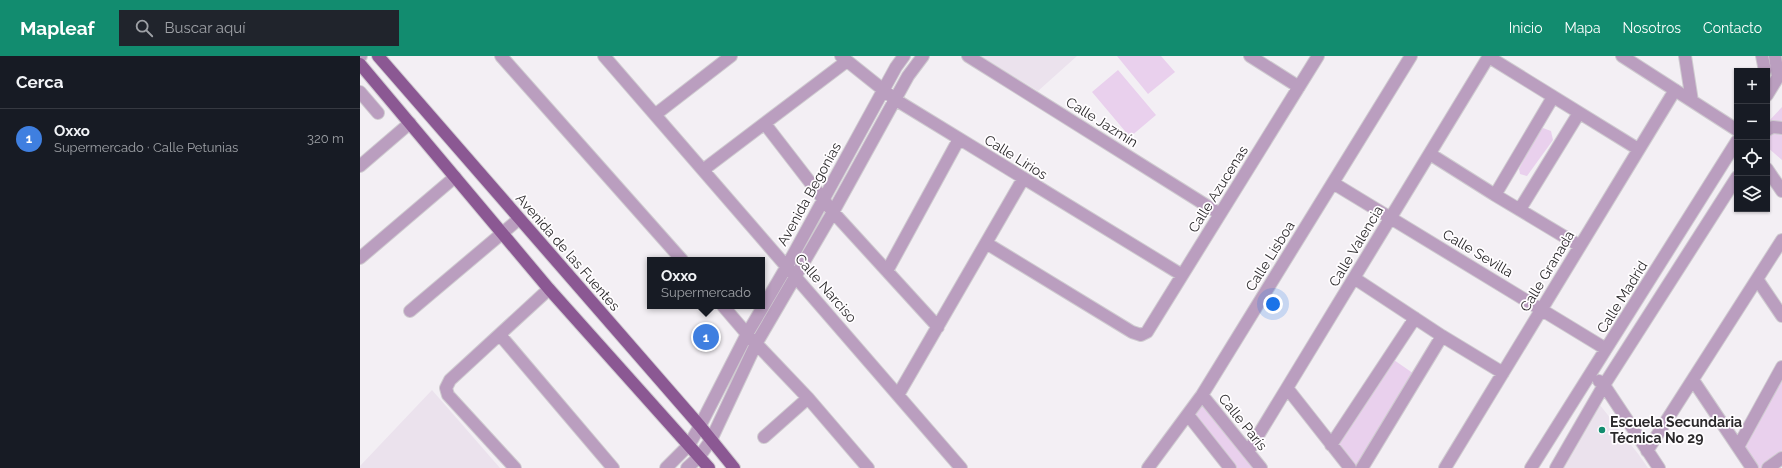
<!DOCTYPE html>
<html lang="es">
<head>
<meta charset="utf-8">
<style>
  body { margin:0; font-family:Raleway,sans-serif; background:#20242c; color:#f1f3f6 }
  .controls { position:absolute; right:12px; top:12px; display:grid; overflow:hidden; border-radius:0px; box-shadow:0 1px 3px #0004 }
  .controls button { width:36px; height:36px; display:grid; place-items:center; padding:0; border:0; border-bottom:1px solid #363941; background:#171b24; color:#f1f3f6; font:20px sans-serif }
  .you { position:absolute; left:913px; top:248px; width:14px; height:14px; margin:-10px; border:3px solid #fff; border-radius:50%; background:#1a73e8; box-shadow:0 0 0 6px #1a73e833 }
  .badge { display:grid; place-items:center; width:26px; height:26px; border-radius:50%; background:#128c6f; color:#fff; font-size:13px; font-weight:700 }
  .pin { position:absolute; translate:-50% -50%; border:2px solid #fff; box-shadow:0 1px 4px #0006 }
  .popup { position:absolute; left:287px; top:201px; width:118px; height:52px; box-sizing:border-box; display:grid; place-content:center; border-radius:0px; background:#171b24; filter:drop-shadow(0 1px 3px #0005); font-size:13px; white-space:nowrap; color:#9ea1a6 }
  .popup b { font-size:15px; color:#f1f3f6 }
  .popup::after { content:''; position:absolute; left:50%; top:100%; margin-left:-8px; border:8px solid transparent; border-top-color:#171b24 }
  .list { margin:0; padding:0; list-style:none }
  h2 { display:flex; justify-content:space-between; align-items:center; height:52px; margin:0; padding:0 16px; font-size:17px }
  h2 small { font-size:13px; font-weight:400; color:#9ea1a6 }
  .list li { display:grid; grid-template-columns:26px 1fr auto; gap:12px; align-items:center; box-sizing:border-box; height:60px; padding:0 16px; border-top:1px solid #363941 }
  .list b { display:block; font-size:15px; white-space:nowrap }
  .list p { margin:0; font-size:13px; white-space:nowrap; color:#9ea1a6 }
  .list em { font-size:13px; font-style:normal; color:#9ea1a6 }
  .icon { flex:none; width:22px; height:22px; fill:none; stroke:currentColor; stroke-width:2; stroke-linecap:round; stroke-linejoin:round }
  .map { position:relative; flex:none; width:1422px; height:412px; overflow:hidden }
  header { display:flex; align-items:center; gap:24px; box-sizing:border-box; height:56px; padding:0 20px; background:#128c6f; color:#fff }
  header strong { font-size:19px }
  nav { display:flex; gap:22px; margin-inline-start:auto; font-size:14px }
  .search { width:280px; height:36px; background:#20242c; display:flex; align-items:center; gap:10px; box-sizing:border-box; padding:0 14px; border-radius:0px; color:#9ea1a6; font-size:15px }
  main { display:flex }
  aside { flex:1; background:#171b24 }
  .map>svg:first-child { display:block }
  .built { fill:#ebe2ed }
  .green { fill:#e9d0ed }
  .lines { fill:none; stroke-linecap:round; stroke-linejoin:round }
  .minor-casing { stroke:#cfcbd0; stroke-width:14 }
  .major-casing { stroke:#cfcbd0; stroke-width:14 }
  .minor { stroke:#ba9ebf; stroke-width:12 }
  .major { stroke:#8b5893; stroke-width:12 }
  .poi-dot { fill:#128c6f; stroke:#fffdff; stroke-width:1.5 }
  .labels { text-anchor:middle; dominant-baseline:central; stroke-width:3.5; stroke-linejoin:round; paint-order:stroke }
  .street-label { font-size:14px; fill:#2b292b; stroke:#fffdff }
  .poi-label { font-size:14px; font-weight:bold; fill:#2b292b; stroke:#fffdff; text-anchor:start }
</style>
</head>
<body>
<header>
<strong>Mapleaf</strong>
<div class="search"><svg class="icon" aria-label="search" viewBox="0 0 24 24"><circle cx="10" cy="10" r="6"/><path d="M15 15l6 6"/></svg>Buscar aquí</div>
<nav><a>Inicio</a><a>Mapa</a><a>Nosotros</a><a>Contacto</a></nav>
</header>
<main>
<aside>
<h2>Cerca<small></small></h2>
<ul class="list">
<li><span class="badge" style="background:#3f7fe0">1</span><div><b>Oxxo</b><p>Supermercado · Calle Petunias</p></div><em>320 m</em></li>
</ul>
</aside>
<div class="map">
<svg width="1422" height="412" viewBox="0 0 1422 412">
  <rect width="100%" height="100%" fill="#f3eff4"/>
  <!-- built -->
  <path class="built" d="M620,0H717L678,35Z
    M72,334L140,412H0V410Z
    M1240,349L1279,399L1288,412H1202Z"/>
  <!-- green -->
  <path class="green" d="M757,0H801L815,16L788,38Z
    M758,14L796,59L770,81L732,36Z
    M1422,51V104L1407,91V67Z
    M1183,72L1191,75L1193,84L1167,120L1160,118L1159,113L1177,76Z
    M1034,304L1057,320L1001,412H991L973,389Z
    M1422,311V402L1408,412H1392L1378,391Z
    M842,339L901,412H870L828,359Z"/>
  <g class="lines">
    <!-- minor casing -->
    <g class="minor-casing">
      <path id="minor" d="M141,0L322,204
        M244,0L601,412
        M481,0L536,44L822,219
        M608,0L860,158
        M890,0L939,31
        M1262,0L1377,74
        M1325,0L1332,45
        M1402,0L1405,15
        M0,1L1,0
        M1129,1L1278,93
        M0,36L18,57
        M1407,39L1418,21L1415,0
        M296,58L371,0
        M405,68L473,156L578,271
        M1407,74L1413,71L1422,72
        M1070,98L1135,139L1220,190
        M0,110L50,67
        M1407,113L1422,135
        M343,114L487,5
        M973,127L1246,293
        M1135,139L1193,41
        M1160,153L1219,57
        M626,187L772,276L781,279L787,276L958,0
        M0,202L95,121
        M527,215L599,83
        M994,222L1082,280L1143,317
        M1397,223L1422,260
        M363,250L387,278L448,342L508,412
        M50,255L159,163
        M140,279L253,412
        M1333,324L1392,412
        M1239,325L1244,329L1299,412
        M927,332L990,412
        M538,339L663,123
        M842,339L901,412
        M828,359L870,412
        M404,381L448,342
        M971,389L1055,262
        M1378,391L1422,311
        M1287,395L1422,184
        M888,396L1129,0
        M155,412L88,339L86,332L90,324L189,233
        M306,412L329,389L340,370L387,278L427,210L536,11L544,0
        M327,412L339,401L351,384L396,288L473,156L548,20L563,0
        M788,412L842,339L1051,0
        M1002,412L1082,280
        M1085,412L1315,34
        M1171,412L1377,85
        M1196,412L1244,329L1377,121
        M1408,412L1422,402"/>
    </g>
    <!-- major casing -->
    <g class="major-casing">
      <path id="major" d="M18,0L340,370L374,412
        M0,8L189,233L349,412"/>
    </g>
    <!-- minor -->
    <use href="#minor" class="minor"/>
    <!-- major -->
    <use href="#major" class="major"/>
  </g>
  <!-- markers -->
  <circle class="poi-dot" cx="1242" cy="374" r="4"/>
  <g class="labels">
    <!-- street labels -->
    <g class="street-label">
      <text transform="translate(742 66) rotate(32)">Calle Jazmín</text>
      <text transform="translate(656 101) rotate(32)">Calle Lirios</text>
      <text transform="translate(858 133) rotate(-58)">Calle Azucenas</text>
      <text transform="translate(449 138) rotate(-61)">Avenida Begonias</text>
      <text transform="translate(996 190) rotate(-59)">Calle Valencia</text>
      <text transform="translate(208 196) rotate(49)">Avenida de las Fuentes</text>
      <text transform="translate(1118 197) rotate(31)">Calle Sevilla</text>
      <text transform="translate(910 200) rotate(-58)">Calle Lisboa</text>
      <text transform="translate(1187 215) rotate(-59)">Calle Granada</text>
      <text transform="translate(466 232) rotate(49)">Calle Narciso</text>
      <text transform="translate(1262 241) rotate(-58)">Calle Madrid</text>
      <text transform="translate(883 366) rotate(51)">Calle París</text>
    </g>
    <!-- poi labels -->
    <g class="poi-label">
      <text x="1250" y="366">Escuela Secundaria<tspan x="1250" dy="16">Técnica No 29</tspan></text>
    </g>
  </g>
</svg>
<div class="controls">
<button>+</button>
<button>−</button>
<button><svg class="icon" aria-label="locate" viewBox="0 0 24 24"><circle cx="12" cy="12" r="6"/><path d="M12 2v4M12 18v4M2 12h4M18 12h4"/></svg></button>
<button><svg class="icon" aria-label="layers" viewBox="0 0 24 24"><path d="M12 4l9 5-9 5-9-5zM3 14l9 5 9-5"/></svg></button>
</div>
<div class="you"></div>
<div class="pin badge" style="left:346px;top:281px;background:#3f7fe0">1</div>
<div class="popup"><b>Oxxo</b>Supermercado</div>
</div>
</main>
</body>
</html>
